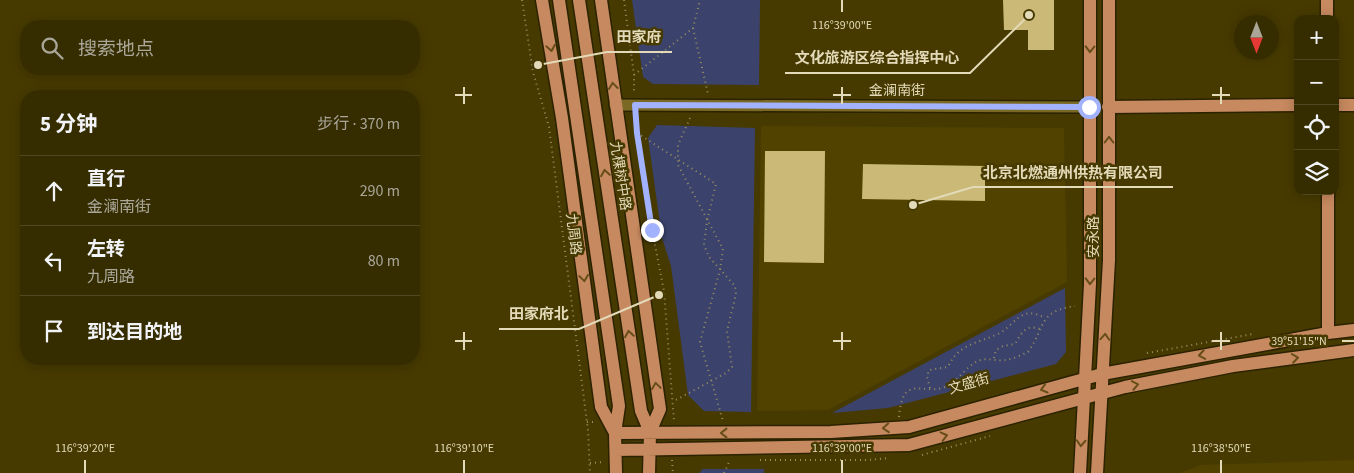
<!DOCTYPE html>
<html lang="zh">
<head>
<meta charset="utf-8">
<style>
  body { margin:0; font-family:"Source Sans 3","Noto Sans SC",sans-serif; background:#40380f; color:#f1f3f6 }
  .controls { position:absolute; right:15px; top:15px; display:grid; overflow:hidden; border-radius:10px; box-shadow:0 2px 12px #0003 }
  .controls button { width:45px; height:45px; display:grid; place-items:center; padding:0; border:0; border-bottom:1px solid #4f4822; background:#352c00; color:#f1f3f6; font:25px sans-serif }
  .compass { position:absolute; left:1234px; top:15px; width:45px; height:45px; border-radius:50%; background:#352c00; box-shadow:0 2px 12px #0003; rotate:180deg }
  .stop { position:absolute; width:15px; height:15px; margin:-11px; border:4px solid #a3b2fd; border-radius:50%; background:#fff }
  .stop.end { background:#a3b2fd; border-color:#fff; box-shadow:0 1px 5px #0008 }
  .list { margin:0; padding:0; list-style:none }
  h2 { display:flex; justify-content:space-between; align-items:center; height:65px; margin:0; padding:0 20px; font-size:21px }
  h2 small { font-size:16px; font-weight:400; color:#aaa799 }
  .list li { display:grid; grid-template-columns:32px 1fr auto; gap:15px; align-items:center; box-sizing:border-box; height:70px; padding:0 20px; border-top:1px solid #4f4822 }
  .list b { display:block; font-size:19px; white-space:nowrap }
  .list p { margin:0; font-size:16px; white-space:nowrap; color:#aaa799 }
  .list em { font-size:16px; font-style:normal; color:#aaa799 }
  .icon { flex:none; width:28px; height:28px; fill:none; stroke:currentColor; stroke-width:2; stroke-linecap:round; stroke-linejoin:round }
  .map { position:relative; flex:none; width:1354px; height:473px; overflow:hidden }
  .search { position:absolute; background:#352c00; box-shadow:0 2px 12px #0003; left:20px; top:20px; width:400px; height:55px; display:flex; align-items:center; gap:12px; box-sizing:border-box; padding:0 18px; border-radius:20px; color:#aaa799; font-size:19px }
  .panel { position:absolute; background:#352c00; box-shadow:0 2px 12px #0003; left:20px; top:90px; width:400px; height:275px; border-radius:20px }
  .map>svg:first-child { display:block }
  .built { fill:#514200 }
  .green { fill:#3b436c }
  .building { fill:#cab977 }
  .lines { fill:none; stroke-linecap:round; stroke-linejoin:round }
  .minor-casing { stroke:#2b2200; stroke-width:14 }
  .major-casing { stroke:#2b2200; stroke-width:15 }
  .path { stroke:#988e61; stroke-width:2; stroke-dasharray:1 4; stroke-linecap:butt }
  .minor { stroke:#7a6923; stroke-width:11 }
  .major { stroke:#c7895f; stroke-width:12 }
  .oneway { stroke:#674e18 }
  .route { stroke:#a3b2fd; stroke-width:6 }
  .ticks { fill:none; stroke:#e3dab9; stroke-width:2 }
  .labels { text-anchor:middle; dominant-baseline:central; stroke-width:5; stroke-linejoin:round; paint-order:stroke }
  .street-label { font-size:14px; fill:#e3dab9; stroke:#473a00 }
  .ticks-label { font-size:12px; text-anchor:middle; fill:#e3dab9; stroke:#473a00; stroke-width:5; stroke-linejoin:round; paint-order:stroke }
  .leader { fill:none; stroke:#e3dab9; stroke-width:2 }
  .callout-dot { fill:#e3dab9; stroke:#473a00; stroke-width:2 }
  .callout-label { font-size:15px; text-anchor:middle; font-weight:bold; fill:#e3dab9; stroke:#473a00; stroke-width:5; stroke-linejoin:round; paint-order:stroke }
</style>
</head>
<body>
<div class="map">
<svg width="1354" height="473" viewBox="0 0 1354 473">
  <rect width="100%" height="100%" fill="#473a00"/>
  <!-- built -->
  <path class="built" d="M761,126L1064,128L1067,282L828,410L757,411Z
    M1354,460V473H1180L1201,465Z"/>
  <!-- green -->
  <path class="green" d="M632,0H760L759,85L653,84L643,77Z
    M657,125L755,128L751,412L704,411L688,395L671,266L662,238L648,138Z
    M1065,288L1066,352L1056,364L888,408L832,413Z
    M703,469H764V473H699Z"/>
  <!-- building -->
  <path class="building" d="M1003,0H1054V50H1028V30H1004Z
    M765,151H825L824,263L764,262Z
    M863,164L985,166V201L862,199Z"/>
  <g class="lines">
    <!-- minor casing -->
    <g class="minor-casing">
      <path id="minor" d="M615,105L1089,107"/>
    </g>
    <!-- major casing -->
    <g class="major-casing">
      <path id="major" d="M542,0L562,118L601,407L615,433
        M559,0L619,406L615,433L616,473
        M579,0L641,411L650,432L649,473
        M601,0L660,409L650,432
        M1327,0V19
        M1335,105H1354
        M1108,107L1298,105
        M1328,191V333
        M615,433L831,432L909,427L1102,374L1328,333L1354,330
        M616,450L909,445L1125,387L1233,366L1354,350
        M1080,473L1090,284V0
        M1097,473L1109,260V0"/>
    </g>
    <!-- path -->
    <path class="path" d="M522,0L533,72L549,127L588,430L590,473
      M624,0L634,75V94
      M693,28L708,94
      M634,75L693,28L700,0
      M635,116L652,230L664,291L674,421
      M690,118L678,145V165L723,249L720,270L700,342L723,421
      M637,133L716,184L707,221L704,245L709,257L735,286L736,294L727,331L732,367L726,373L674,401
      M1147,353L1253,334
      M994,358L996,350L1003,346L1015,344C1022,332 1026,324 1040,329
      M930,388L927,377L929,370L948,367C958,344 978,343 998,334C1016,325 1020,304 1045,318
      M899,417C903,372 922,396 945,387C957,382 965,368 976,362C985,356 997,362 1006,360C1013,359 1021,355 1028,352C1047,325 1037,312 1075,306
      M587,422H595
      M922,455L990,436
      M672,460L673,473
      M760,460H868L890,458
      M590,463L605,462
      M724,473L730,460"/>
    <!-- minor -->
    <use href="#minor" class="minor"/>
    <!-- major -->
    <use href="#major" class="major"/>
  </g>
  <!-- one-way arrows -->
  <defs><path id="oneway-chevron" d="M-2-3.5L2.5 0L-2 3.5" fill="none" stroke-width="1.6" stroke-linecap="round" stroke-linejoin="round" transform="scale(1.25)"/></defs>
  <g class="oneway">
    <use href="#oneway-chevron" transform="translate(551 48) rotate(80)"/>
    <use href="#oneway-chevron" transform="translate(1090 49) rotate(91)"/>
    <use href="#oneway-chevron" transform="translate(613 86) rotate(-97)"/>
    <use href="#oneway-chevron" transform="translate(1109 140) rotate(-90)"/>
    <use href="#oneway-chevron" transform="translate(605 173) rotate(-99)"/>
    <use href="#oneway-chevron" transform="translate(584 278) rotate(82)"/>
    <use href="#oneway-chevron" transform="translate(1090 281) rotate(91)"/>
    <use href="#oneway-chevron" transform="translate(629 334) rotate(-99)"/>
    <use href="#oneway-chevron" transform="translate(1105 337) rotate(-86)"/>
    <use href="#oneway-chevron" transform="translate(1202 355) rotate(170)"/>
    <use href="#oneway-chevron" transform="translate(1295 358) rotate(-8)"/>
    <use href="#oneway-chevron" transform="translate(1135 385) rotate(-11)"/>
    <use href="#oneway-chevron" transform="translate(656 386) rotate(-98)"/>
    <use href="#oneway-chevron" transform="translate(1044 389) rotate(164)"/>
    <use href="#oneway-chevron" transform="translate(886 428) rotate(176)"/>
    <use href="#oneway-chevron" transform="translate(724 433) rotate(180)"/>
    <use href="#oneway-chevron" transform="translate(944 436) rotate(-14)"/>
    <use href="#oneway-chevron" transform="translate(1081 443) rotate(93)"/>
  </g>
  <g class="lines">
    <!-- route -->
    <path class="route" d="M652,230L637,133L635,105L1089,107"/>
  </g>
  <!-- ticks -->
  <path class="ticks" d="M842,0V12M464,87V104M842,87V104M1221,87V104M455,95H472M833,95H851M1212,95H1230M464,332V350M842,332V350M1221,332V350M455,341H472M833,341H851M1212,341H1230M1342,341H1354M85,460V473M464,460V473M842,460V473M1221,460V473"/>
  <g class="labels">
    <!-- street labels -->
    <g class="street-label">
      <text x="897" y="91">金澜南街</text>
      <text transform="translate(620 176) rotate(81)">九棵树中路</text>
      <text transform="translate(573 234) rotate(83)">九周路</text>
      <text transform="translate(1094 237) rotate(-90)">安永路</text>
      <text transform="translate(969 384) rotate(-16)">文盛街</text>
    </g>
  </g>
  <g class="ticks-label">
    <text x="842" y="29">116°39'00"E</text>
    <text x="1299" y="345">39°51'15"N</text>
    <text x="85" y="452">116°39'20"E</text>
    <text x="464" y="452">116°39'10"E</text>
    <text x="842" y="452">116°39'00"E</text>
    <text x="1221" y="452">116°38'50"E</text>
  </g>
  <!-- callouts -->
  <path class="leader" d="M538 65L607 52H672M1029 15L970 73H785M913 205L973 187H1173M659 295L579 329H499"/>
  <g class="callout-dot">
    <circle cx="538" cy="65" r="5"/>
    <circle cx="1029" cy="15" r="5"/>
    <circle cx="913" cy="205" r="5"/>
    <circle cx="659" cy="295" r="5"/>
  </g>
  <g class="callout-label">
    <text x="639" y="42">田家府</text>
    <text x="877" y="63">文化旅游区综合指挥中心</text>
    <text x="1073" y="178">北京北燃通州供热有限公司</text>
    <text x="539" y="319">田家府北</text>
  </g>
</svg>
<div class="controls">
<button>+</button>
<button>−</button>
<button><svg class="icon" aria-label="locate" viewBox="0 0 24 24"><circle cx="12" cy="12" r="6"/><path d="M12 2v4M12 18v4M2 12h4M18 12h4"/></svg></button>
<button><svg class="icon" aria-label="layers" viewBox="0 0 24 24"><path d="M12 4l9 5-9 5-9-5zM3 14l9 5 9-5"/></svg></button>
</div>
<svg class="compass" viewBox="-18 -18 36 36"><path d="M0-13l5 13h-10z" fill="#e53935"/><path d="M0 13l5-13h-10z" fill="#aaa799"/></svg>
<div class="stop" style="left:1089px;top:107px"></div>
<div class="stop end" style="left:652px;top:230px"></div>
<div class="search"><svg class="icon" aria-label="search" viewBox="0 0 24 24"><circle cx="10" cy="10" r="6"/><path d="M15 15l6 6"/></svg>搜索地点</div>
<section class="panel">
<h2>5 分钟<small>步行 · 370 m</small></h2>
<ul class="list">
<li><svg class="icon" aria-label="ahead" viewBox="0 0 24 24"><path d="M12 20V5M6 11l6-6 6 6"/></svg><div><b>直行</b><p>金澜南街</p></div><em>290 m</em></li>
<li><svg class="icon" aria-label="left" viewBox="0 0 24 24"><path d="M17 20v-9H6M10 6l-5 5 5 5"/></svg><div><b>左转</b><p>九周路</p></div><em>80 m</em></li>
<li><svg class="icon" aria-label="arrive" viewBox="0 0 24 24"><path d="M6 21V4h12l-3 4 3 4H6"/></svg><div><b>到达目的地</b></div></li>
</ul>
</section>
</div>
</body>
</html>
